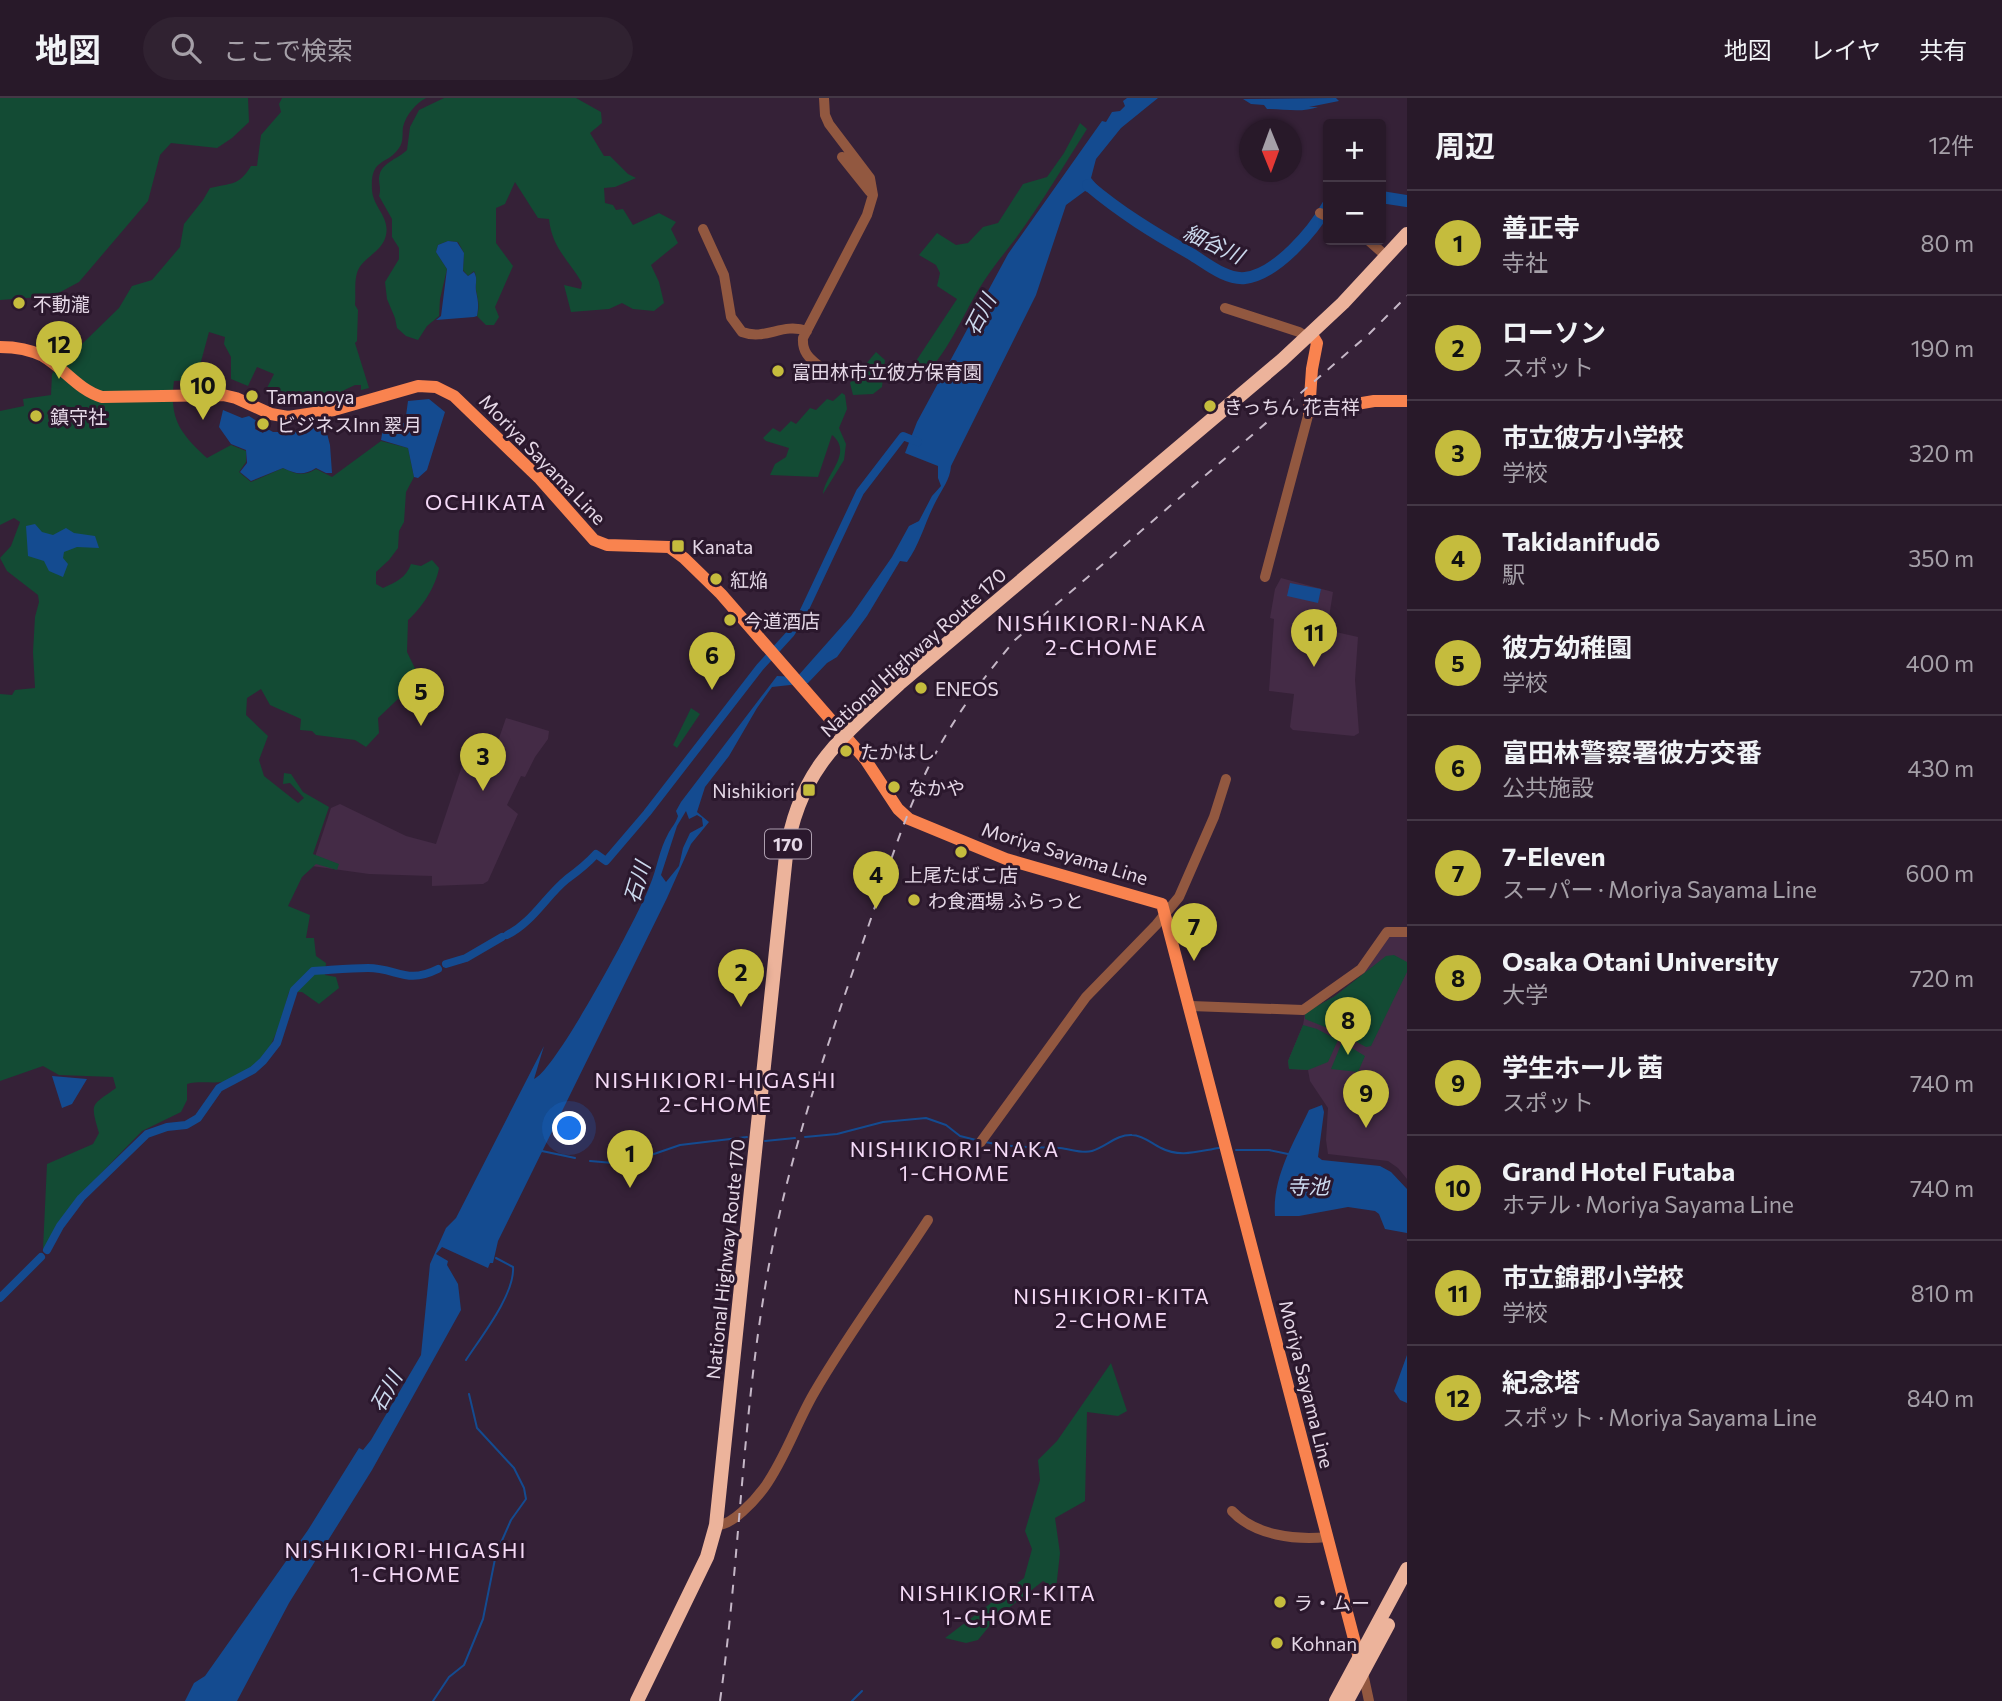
<!DOCTYPE html>
<html lang="ja">
<head>
<meta charset="utf-8">
<style>
  body { margin:0; font-family:Commissioner,"Noto Sans JP",sans-serif; background:#302231; color:#f1f3f6 }
  .controls { position:absolute; right:21px; top:21px; display:grid; overflow:hidden; border-radius:7px; box-shadow:0 2px 5px #0004 }
  .controls button { width:63px; height:63px; display:grid; place-items:center; padding:0; border:0; border-bottom:2px solid #443846; background:#281929; color:#f1f3f6; font:35px sans-serif }
  .compass { position:absolute; left:1239px; top:21px; width:63px; height:63px; border-radius:50%; background:#281929; box-shadow:0 2px 5px #0004; rotate:179deg }
  .you { position:absolute; left:570px; top:1031px; width:24px; height:24px; margin:-18px; border:5px solid #fff; border-radius:50%; background:#1a73e8; box-shadow:0 0 0 10px #1a73e833 }
  .badge { display:grid; place-items:center; width:46px; height:46px; border-radius:50%; background:#c5bc3d; color:#111; font-size:23px; font-weight:700 }
  .pin { position:absolute; translate:-50% -58px; filter:drop-shadow(0 2px 4px #0008) }
  .pin::after { content:''; position:absolute; top:37px; width:24px; height:21px; background:inherit; clip-path:polygon(0 0,100% 0,50% 100%) }
  .list { margin:0; padding:0; list-style:none }
  h2 { display:flex; justify-content:space-between; align-items:center; height:91px; margin:0; padding:0 28px; font-size:30px }
  h2 small { font-size:23px; font-weight:400; color:#a5a0a8 }
  .list li { display:grid; grid-template-columns:46px 1fr auto; gap:21px; align-items:center; box-sizing:border-box; height:105px; padding:0 28px; border-top:2px solid #443846 }
  .list b { display:block; font-size:26px; white-space:nowrap }
  .list p { margin:0; font-size:23px; white-space:nowrap; color:#a5a0a8 }
  .list em { font-size:23px; font-style:normal; color:#a5a0a8 }
  .icon { flex:none; width:38px; height:38px; fill:none; stroke:currentColor; stroke-width:2; stroke-linecap:round; stroke-linejoin:round }
  .map { position:relative; flex:none; width:1407px; height:1603px; overflow:hidden }
  header { display:flex; align-items:center; gap:42px; box-sizing:border-box; height:98px; padding:0 35px; background:#281929; border-bottom:2px solid #443846 }
  header strong { font-size:33px }
  nav { display:flex; gap:38px; margin-inline-start:auto; font-size:24px }
  .search { width:490px; height:63px; background:#302231; display:flex; align-items:center; gap:18px; box-sizing:border-box; padding:0 24px; border-radius:38px; color:#a5a0a8; font-size:26px }
  main { display:flex }
  aside { flex:1; background:#281929 }
  .map>svg:first-child { display:block }
  .built { fill:#442b46 }
  .green { fill:#134b34 }
  .water { fill:#144b90; fill-rule:evenodd }
  .lines { fill:none; stroke-linecap:round; stroke-linejoin:round }
  .stream { stroke:#144b90; stroke-width:2 }
  .canal { stroke:#144b90; stroke-width:8 }
  .river { stroke:#144b90; stroke-width:12 }
  .minor { stroke:#925840; stroke-width:10 }
  .major { stroke:#f9834f; stroke-width:12 }
  .highway { stroke:#ecb39b; stroke-width:14 }
  .rail { stroke:#c5b7c7; stroke-width:2; stroke-dasharray:9 9; stroke-linecap:butt }
  .poi-dot { fill:#c5bc3d; stroke:#2b182d; stroke-width:2.5 }
  .labels { text-anchor:middle; dominant-baseline:central; stroke-width:6; stroke-linejoin:round; paint-order:stroke }
  .shield { fill:#2b182d; stroke:#ad9eaf; stroke-width:2 }
  .shield-label { font-size:18px; font-weight:bold; fill:#e5d8e7 }
  .poi-label { font-size:19px; fill:#e5d8e7; stroke:#2b182d; text-anchor:start }
  .street-label { font-size:19px; fill:#e5d8e7; stroke:#2b182d }
  .water-label { font-size:21px; font-style:italic; fill:#cbd9ed; stroke:#2b182d }
  .neighbourhood-label { font-size:21px; letter-spacing:2px; fill:#f5daf7; stroke:#2b182d }
</style>
</head>
<body>
<header>
<strong>地図</strong>
<div class="search"><svg class="icon" aria-label="search" viewBox="0 0 24 24"><circle cx="10" cy="10" r="6"/><path d="M15 15l6 6"/></svg>ここで検索</div>
<nav><a>地図</a><a>レイヤ</a><a>共有</a></nav>
</header>
<main>
<div class="map">
<svg width="1407" height="1603" viewBox="0 0 1407 1603">
  <rect width="100%" height="100%" fill="#352137"/>
  <!-- built -->
  <path class="built" d="M1281,480L1333,494L1327,532L1358,539L1355,582L1359,635L1354,638L1293,632L1290,629L1294,596L1269,593L1274,521L1270,520L1275,491Z
    M506,620L549,633L548,641L535,659L525,679L521,678L507,707L518,716L488,783L483,786L432,788V778L369,776L312,768L331,710L340,706L406,738L436,746L471,641L496,649Z
    M1407,837V1081L1398,1070L1388,1063L1328,1056L1326,1042L1328,1010L1310,983L1308,972L1289,971L1288,963L1303,927L1305,915L1335,898L1360,879L1385,838Z"/>
  <!-- green -->
  <path class="green" d="M0,0H248L249,24L232,40L217,50L171,45L160,57L148,103L79,184L53,198L0,202Z
    M282,0H426C416,5 406,17 403,29C402,36 404,43 399,50C387,68 370,59 372,92C373,109 390,119 386,137C383,154 361,160 357,175C354,185 356,197 355,207L358,212L357,243L355,245L369,290L361,292V287H355L336,296L331,308L318,312L305,305L285,306L265,294L274,276L257,269L248,288L231,281V259L224,246L225,239L209,234L196,282L174,283C169,321 180,335 207,360L231,347L246,353V364L239,374L251,384L283,370C296,376 303,379 316,371L332,379L381,343L408,350L414,379L406,394L404,424L399,433L398,450L389,462L376,474V486L383,490C396,484 406,480 411,466L421,468L432,462L439,470C436,488 422,510 408,522L407,554L426,593L423,601L412,605L398,601L378,620L379,635L366,649L355,642L316,637L312,633L300,632L301,621L270,607L261,591L247,600L246,617L268,638L259,662L264,678L298,705L304,700L290,685L283,686L284,675L291,676L303,694L329,709L313,756L339,766L337,772L316,766L302,779L288,808L310,817L306,840H314L316,858L326,865L325,877L336,879L339,890L319,906L302,894H289C279,929 271,968 231,982C218,987 201,982 187,986V1002L181,1014L142,1033L78,1099L43,1151L47,1066L93,1046L99,1035C90,1004 91,1008 116,990L113,979L59,977L43,968L0,983V596L12,597L15,592L35,590L33,554L35,519L39,504L38,497L7,473L0,460L11,448L20,424L14,420L0,427V313L24,308L23,301L51,297L52,276L68,247L82,246L119,210L132,188L152,182L180,149L184,126L203,102L210,90C231,85 239,88 251,68H257L261,37L281,14L279,6Z
    M444,0H576L601,14L602,25L590,35L604,58H610L628,76L636,80L615,89L604,90L605,105L613,107L616,112L623,111L633,127L659,115L676,124L671,131L678,145L651,167L659,184L664,205L654,213L633,211L622,205L609,211L571,214L564,187L581,191L582,185C568,161 552,150 549,121L538,120L515,84L505,106L496,110V145L513,168L495,209L499,219L494,227H486L477,218C480,207 478,203 476,192C475,184 478,181 474,173L468,178L463,172L464,155L458,144L448,143L438,147L436,154L447,171L440,201L439,218L427,228L418,242L406,238L397,230L395,220L387,201L385,184L399,161V150L392,139V121L379,98C382,89 377,83 380,75C384,64 399,60 407,52L410,29L419,12Z
    M1080,25L1087,31C1063,69 1040,108 1013,144C1003,157 993,169 984,183C962,216 948,260 915,285L916,263L957,201L937,188L940,175L936,167L919,157L937,135L956,147L968,145L983,129L998,125L1023,86L1047,79L1064,55Z
    M876,254L885,262L882,289L873,296L853,297L850,285Z
    M842,295L845,297L847,311L839,330L846,346L844,362L823,396C825,376 854,355 832,337L818,379L770,377L775,366L786,359L789,350L766,343L763,340L773,330L780,334L791,323L796,326L810,310L816,312L827,301L833,303Z
    M691,610L700,616L677,650L673,647Z
    M1394,857L1407,864V874L1371,948L1366,949L1340,935L1305,921V915L1335,898L1386,858Z
    M1303,927L1317,931L1338,942L1328,964L1308,972L1289,971L1288,963Z
    M1342,944L1365,958L1358,974L1331,971Z
    M1111,1265L1127,1313L1118,1318L1087,1314L1085,1403L1055,1420L1060,1455L1056,1491L1043,1483L996,1520L978,1542L966,1545L945,1540L1024,1480L1032,1451L1025,1433L1040,1382L1038,1362L1057,1343Z"/>
  <!-- water -->
  <path class="water" d="M1127,0H1158L1121,30L1096,61L1091,80L1101,92L1098,98L1085,93L1066,107L1036,197L951,368C950,382 942,391 936,403C925,424 920,446 907,464L900,463L867,518L837,559L827,565L808,585L772,589L757,610L729,658L705,689L697,714L709,724L691,746L667,800L498,1143L493,1165H490L488,1170L442,1149L436,1156L448,1163L447,1167L458,1186L461,1212L372,1372L289,1505L237,1603H185L194,1585L205,1578L308,1432L359,1350L363,1352L371,1342L421,1257L430,1166L446,1130L456,1120L544,948L534,981C556,972 639,817 650,787C657,771 659,752 668,736C671,730 676,725 678,718L676,713L681,704L777,578L797,579L851,518L892,459L909,428L919,423L932,398L941,388L938,380V368L905,355L917,324L1008,156L1102,23L1106,24L1112,14L1120,13L1125,8L1123,3ZM686,713L689,721L697,717L702,720L703,728L690,735L683,750L679,768L666,784L661,777L677,728Z
    M1336,0L1339,3L1309,9H1318C1302,15 1284,11 1267,11L1264,7L1251,6L1243,1Z
    M448,143L457,144L464,155L463,173L468,178L474,174C478,181 475,185 476,193C478,203 479,207 477,218L474,219L436,222L441,218L447,171L436,154L438,147Z
    M429,301L445,314L427,372L418,380L414,379L408,350L381,342L384,325H405L408,303Z
    M223,312L242,320L249,318L257,323L255,331L263,335L266,330L273,334H303L306,329H315L324,324L330,347L332,375H326L316,370C303,378 296,376 283,370L251,383L240,374L247,365L246,352L231,346L219,329Z
    M35,426L42,434L53,437L66,430L74,435L95,438L99,450L77,449L64,454L63,460L68,466L63,479L49,473L44,463L28,458L26,428Z
    M1290,485L1321,491L1318,505L1287,498Z
    M52,978L87,981L72,1006L62,1010Z
    M1322,1007L1324,1014L1318,1059L1322,1062L1380,1068L1391,1074L1407,1091V1135L1385,1131L1379,1116L1375,1113L1348,1109L1299,1118H1275C1272,1080 1293,1046 1309,1012Z
    M1407,1257V1305L1400,1302L1394,1293Z"/>
  <g class="lines">
    <!-- stream -->
    <path class="stream" d="M805,1039L837,1036L883,1024L926,1020L946,1027L960,1038L976,1042
      M765,1043L795,1040
      M985,1044C1011,1050 1034,1049 1060,1050C1071,1051 1082,1056 1092,1053C1106,1049 1117,1036 1132,1037C1143,1037 1152,1046 1161,1050C1180,1060 1199,1053 1219,1050
      M1236,1052H1269L1288,1056
      M542,1053L575,1060
      M590,1063L625,1066L680,1047L747,1039
      M466,1262C481,1239 515,1196 513,1169L496,1160
      M433,1603L449,1579L464,1567L483,1521L496,1456L511,1422L526,1401L524,1390L514,1370L477,1330L469,1296
      M852,1603L862,1593"/>
    <!-- canal -->
    <path class="canal" d="M507,837C532,825 546,798 567,781C578,773 587,766 596,756L606,763L647,715L760,569L791,535L803,515L860,394L903,338L918,344
      M446,866L466,860L502,839
      M47,1152L60,1128L81,1100L147,1036L167,1029L186,1027L198,1020L219,990L253,972L263,963L277,945L294,892L313,873C331,872 350,870 368,870C397,870 406,887 438,871
      M0,1200L41,1159"/>
    <!-- river -->
    <path class="river" d="M1088,87C1121,115 1154,135 1191,156C1206,165 1226,182 1245,180C1277,176 1313,133 1328,107
      M1381,99L1407,103"/>
    <!-- minor -->
    <path class="minor" d="M842,59L870,94
      M1320,115L1328,119
      M703,131L724,177L731,219L742,234C766,243 782,224 807,233
      M1368,142L1386,158
      M1225,210L1299,234L1307,239
      M819,268C809,260 802,254 803,240L867,117L873,97L870,80L829,26L825,17L824,0
      M1265,479L1309,314
      M1191,908L1303,912L1361,871L1387,834H1407
      M980,1045L1086,899L1156,827L1179,799L1214,719L1226,681
      M1232,1413C1255,1438 1296,1442 1327,1439
      M716,1427C731,1429 755,1402 764,1390C785,1361 796,1326 814,1295C848,1236 891,1179 928,1122
      M1363,1575L1369,1603"/>
    <!-- major -->
    <path class="major" d="M1311,235L1317,245L1312,271L1309,314L1374,303H1407
      M0,249C15,249 29,251 43,258C64,270 78,292 102,299L223,297L236,300L271,316L288,319L334,312L418,288L436,289L454,298L540,381L594,442L607,447L669,449L684,460L721,496L865,661L898,711L909,721L1006,761L1162,806L1360,1564"/>
    <!-- highway -->
    <path class="highway" d="M637,1603L707,1459L716,1427L786,757C798,673 840,640 899,586L1282,262L1343,205L1407,136
      M1336,1603L1407,1471
      M1347,1603L1388,1527"/>
    <!-- rail -->
    <path class="rail" d="M720,1603C739,1468 742,1330 764,1196C784,1069 825,955 866,835C885,780 902,724 927,672C950,625 981,582 1015,542L1369,236L1407,198"/>
  </g>
  <!-- markers -->
  <g class="poi-dot">
    <circle cx="19" cy="205" r="7"/>
    <circle cx="778" cy="273" r="7"/>
    <circle cx="252" cy="298" r="7"/>
    <circle cx="1210" cy="308" r="7"/>
    <circle cx="36" cy="318" r="7"/>
    <circle cx="263" cy="326" r="7"/>
    <rect x="671" y="441" width="14" height="14" rx="3.5"/>
    <circle cx="716" cy="481" r="7"/>
    <circle cx="730" cy="522" r="7"/>
    <circle cx="921" cy="590" r="7"/>
    <circle cx="846" cy="653" r="7"/>
    <circle cx="894" cy="689" r="7"/>
    <rect x="802" y="685" width="14" height="14" rx="3.5"/>
    <circle cx="961" cy="754" r="7"/>
    <circle cx="914" cy="802" r="7"/>
    <circle cx="1280" cy="1504" r="7"/>
    <circle cx="1277" cy="1545" r="7"/>
  </g>
  <g class="labels">
    <!-- shield labels -->
    <rect class="shield" x="765" y="731.5" width="46" height="29" rx="5"/>
    <g class="shield-label">
      <text x="788" y="746">170</text>
    </g>
    <!-- poi labels -->
    <g class="poi-label">
      <text x="33" y="205">不動瀧</text>
      <text x="792" y="273">富田林市立彼方保育園</text>
      <text x="266" y="298">Tamanoya</text>
      <text x="1224" y="308">きっちん 花吉祥</text>
      <text x="50" y="318">鎮守社</text>
      <text x="277" y="326">ビジネスInn 翠月</text>
      <text x="692" y="448">Kanata</text>
      <text x="730" y="481">紅焔</text>
      <text x="744" y="522">今道酒店</text>
      <text x="935" y="590">ENEOS</text>
      <text x="860" y="653">たかはし</text>
      <text x="908" y="689">なかや</text>
      <text x="795" y="692" text-anchor="end">Nishikiori</text>
      <text x="961" y="776" text-anchor="middle">上尾たばこ店</text>
      <text x="928" y="802">わ食酒場 ふらっと</text>
      <text x="1294" y="1504">ラ・ムー</text>
      <text x="1291" y="1545">Kohnan</text>
    </g>
    <!-- street labels -->
    <g class="street-label">
      <text transform="translate(543 361) rotate(46)">Moriya Sayama Line</text>
      <text transform="translate(913 554) rotate(-42)">National Highway Route 170</text>
      <text transform="translate(1065 755) rotate(17)">Moriya Sayama Line</text>
      <text transform="translate(725 1161) rotate(-84)">National Highway Route 170</text>
      <text transform="translate(1307 1286) rotate(76)">Moriya Sayama Line</text>
    </g>
    <!-- water labels -->
    <g class="water-label">
      <text transform="translate(1214 145) rotate(25)">細谷川</text>
      <text transform="translate(979 216) rotate(-62)">石川</text>
      <text transform="translate(636 784) rotate(-73)">石川</text>
      <text x="1308" y="1087">寺池</text>
      <text transform="translate(385 1293) rotate(-61)">石川</text>
    </g>
    <!-- neighbourhood labels -->
    <g class="neighbourhood-label">
      <text x="486" y="403">OCHIKATA</text>
      <text x="1102" y="524">NISHIKIORI-NAKA<tspan x="1102" dy="24">2-CHOME</tspan></text>
      <text x="716" y="981">NISHIKIORI-HIGASHI<tspan x="716" dy="24">2-CHOME</tspan></text>
      <text x="955" y="1050">NISHIKIORI-NAKA<tspan x="955" dy="24">1-CHOME</tspan></text>
      <text x="1112" y="1197">NISHIKIORI-KITA<tspan x="1112" dy="24">2-CHOME</tspan></text>
      <text x="406" y="1451">NISHIKIORI-HIGASHI<tspan x="406" dy="24">1-CHOME</tspan></text>
      <text x="998" y="1494">NISHIKIORI-KITA<tspan x="998" dy="24">1-CHOME</tspan></text>
    </g>
  </g>
</svg>
<div class="controls">
<button>+</button>
<button>−</button>
</div>
<svg class="compass" viewBox="-18 -18 36 36"><path d="M0-13l5 13h-10z" fill="#e53935"/><path d="M0 13l5-13h-10z" fill="#a5a0a8"/></svg>
<div class="you"></div>
<div class="pin badge" style="left:630px;top:1090px">1</div>
<div class="pin badge" style="left:741px;top:909px">2</div>
<div class="pin badge" style="left:483px;top:693px">3</div>
<div class="pin badge" style="left:876px;top:811px">4</div>
<div class="pin badge" style="left:421px;top:628px">5</div>
<div class="pin badge" style="left:712px;top:592px">6</div>
<div class="pin badge" style="left:1194px;top:863px">7</div>
<div class="pin badge" style="left:1348px;top:957px">8</div>
<div class="pin badge" style="left:1366px;top:1030px">9</div>
<div class="pin badge" style="left:203px;top:322px">10</div>
<div class="pin badge" style="left:1314px;top:569px">11</div>
<div class="pin badge" style="left:59px;top:281px">12</div>
</div>
<aside>
<h2>周辺<small>12件</small></h2>
<ul class="list">
<li><span class="badge">1</span><div><b>善正寺</b><p>寺社</p></div><em>80 m</em></li>
<li><span class="badge">2</span><div><b>ローソン</b><p>スポット</p></div><em>190 m</em></li>
<li><span class="badge">3</span><div><b>市立彼方小学校</b><p>学校</p></div><em>320 m</em></li>
<li><span class="badge">4</span><div><b>Takidanifudō</b><p>駅</p></div><em>350 m</em></li>
<li><span class="badge">5</span><div><b>彼方幼稚園</b><p>学校</p></div><em>400 m</em></li>
<li><span class="badge">6</span><div><b>富田林警察署彼方交番</b><p>公共施設</p></div><em>430 m</em></li>
<li><span class="badge">7</span><div><b>7-Eleven</b><p>スーパー · Moriya Sayama Line</p></div><em>600 m</em></li>
<li><span class="badge">8</span><div><b>Osaka Otani University</b><p>大学</p></div><em>720 m</em></li>
<li><span class="badge">9</span><div><b>学生ホール 茜</b><p>スポット</p></div><em>740 m</em></li>
<li><span class="badge">10</span><div><b>Grand Hotel Futaba</b><p>ホテル · Moriya Sayama Line</p></div><em>740 m</em></li>
<li><span class="badge">11</span><div><b>市立錦郡小学校</b><p>学校</p></div><em>810 m</em></li>
<li><span class="badge">12</span><div><b>紀念塔</b><p>スポット · Moriya Sayama Line</p></div><em>840 m</em></li>
</ul>
</aside>
</main>
</body>
</html>
